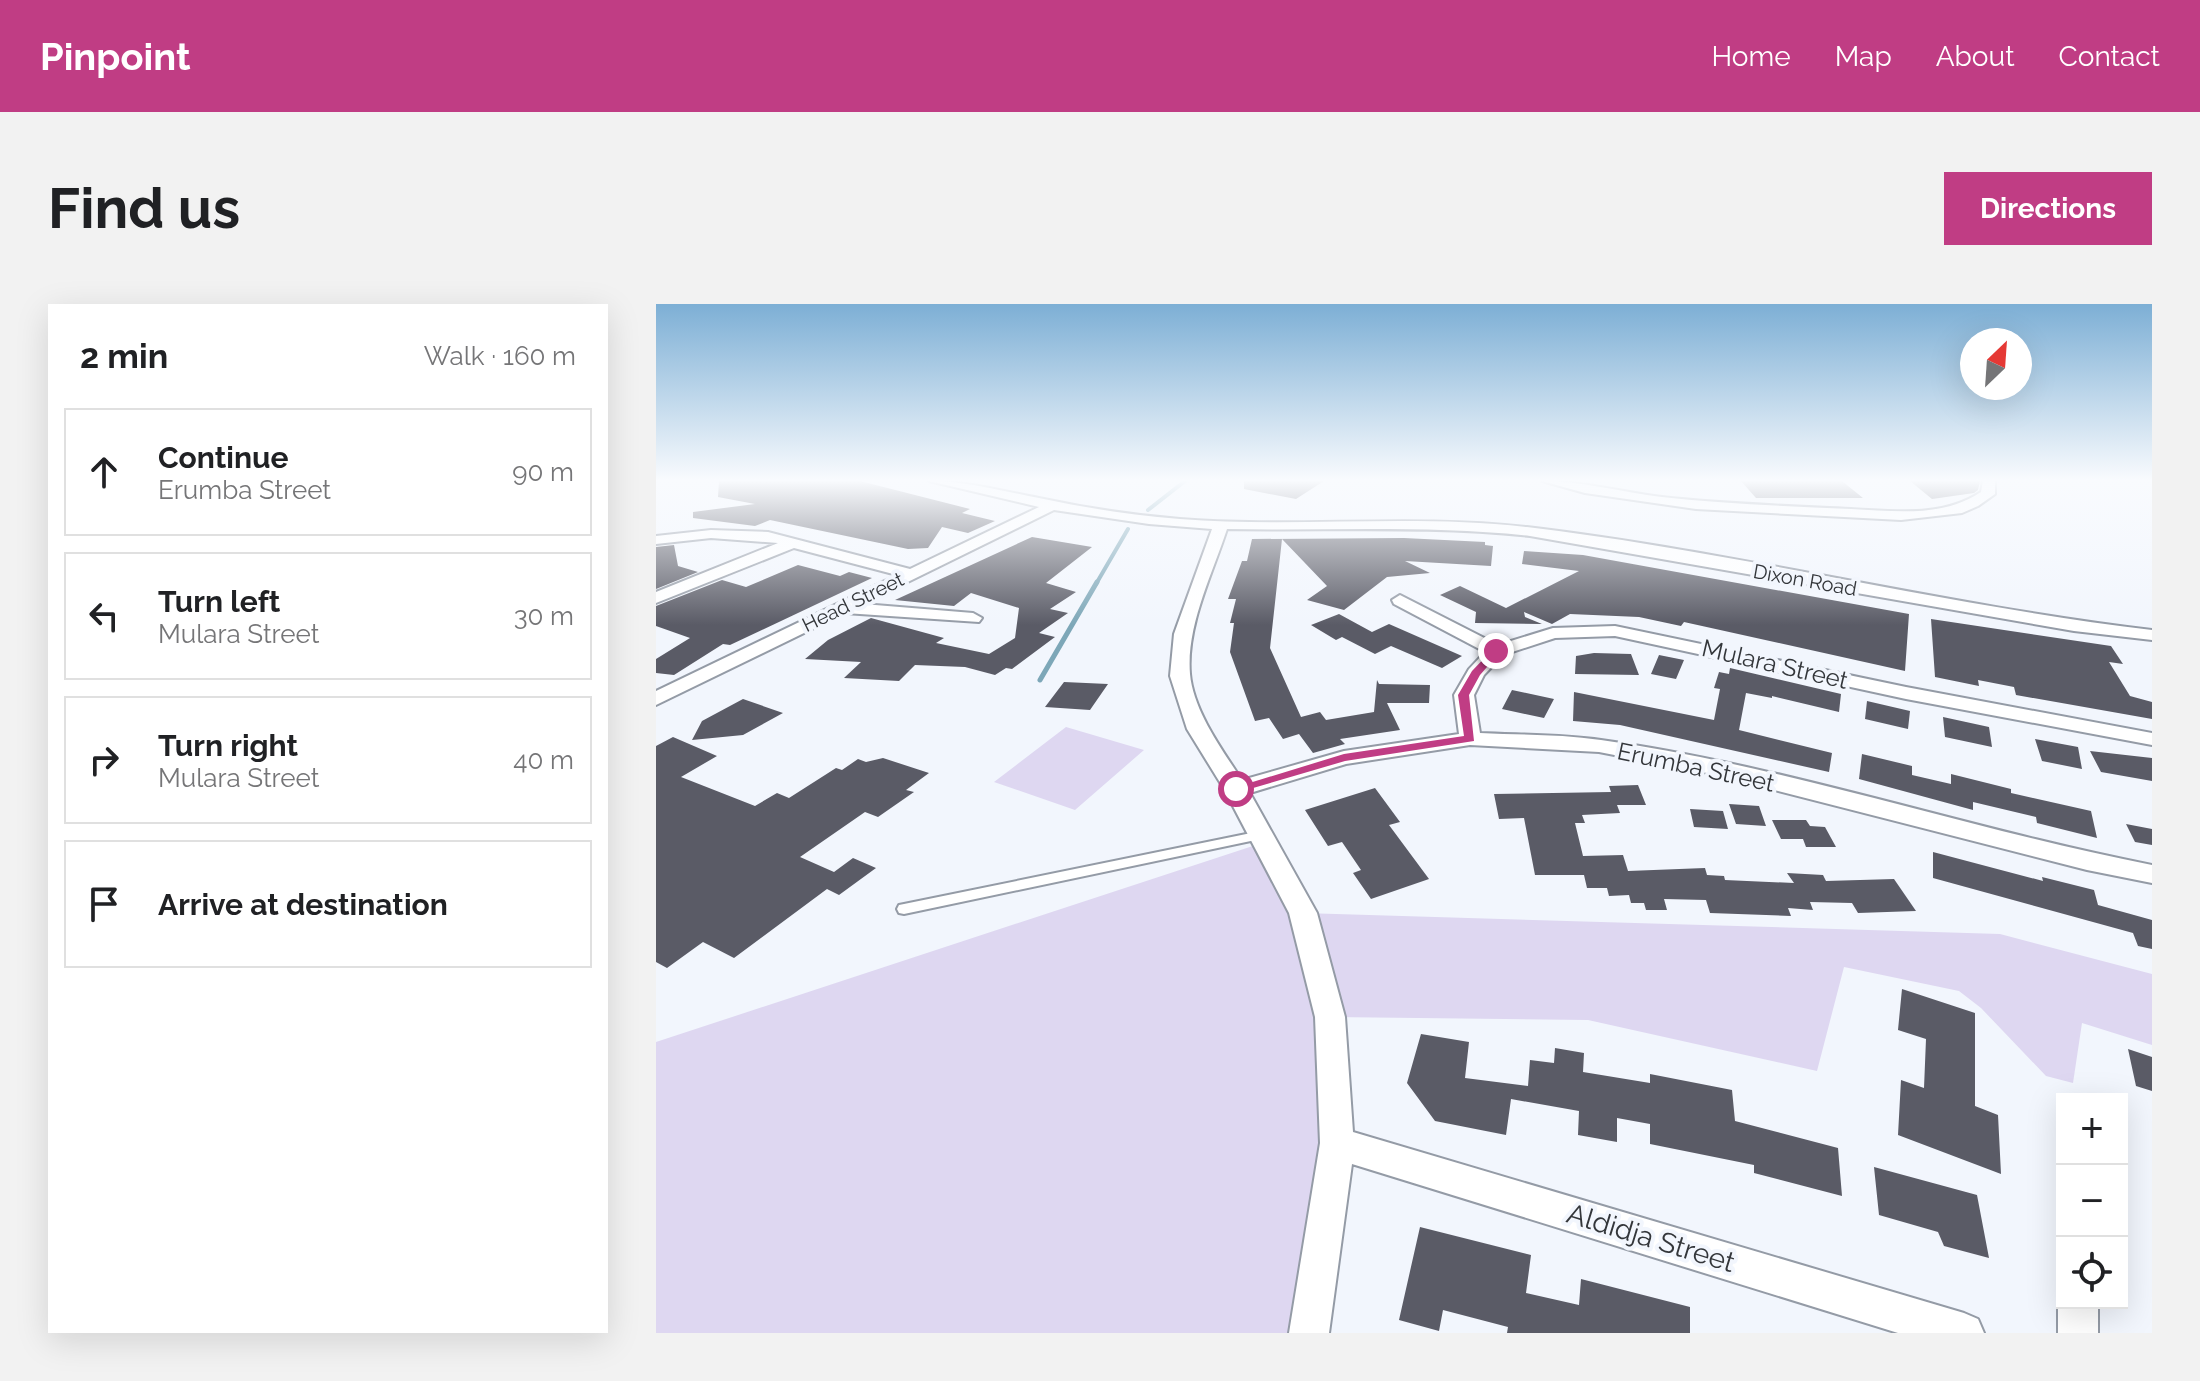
<!DOCTYPE html>
<html lang="en">
<head>
<meta charset="utf-8">
<style>
  body { margin:0; font-family:Raleway,sans-serif; background:#f2f2f2; color:#202124 }
  .controls { position:absolute; right:24px; bottom:24px; display:grid; overflow:hidden; border-radius:0px; box-shadow:0 8px 32px #0002 }
  .controls button { width:72px; height:72px; display:grid; place-items:center; padding:0; border:0; border-bottom:2px solid #e0e0e0; background:#fff; color:#202124; font:40px sans-serif }
  .compass { position:absolute; left:1304px; top:24px; width:72px; height:72px; border-radius:50%; background:#fff; box-shadow:0 8px 32px #0002; rotate:25deg }
  .stop { position:absolute; width:24px; height:24px; margin:-18px; border:6px solid #c03d84; border-radius:50%; background:#fff }
  .stop.end { background:#c03d84; border-color:#fff; box-shadow:0 2px 8px #0008 }
  .list { margin:0; padding:0; list-style:none }
  h2 { display:flex; justify-content:space-between; align-items:center; height:104px; margin:0; padding:0 32px; font-size:34px }
  h2 small { font-size:26px; font-weight:400; color:#757577 }
  .list li { display:grid; grid-template-columns:52px 1fr auto; gap:24px; align-items:center; box-sizing:border-box; height:128px; margin:0 16px 16px; padding:0 16px; border:2px solid #e0e0e0; border-radius:0px }
  .list b { display:block; font-size:30px; white-space:nowrap }
  .list p { margin:0; font-size:26px; white-space:nowrap; color:#757577 }
  .list em { font-size:26px; font-style:normal; color:#757577 }
  .icon { flex:none; width:44px; height:44px; fill:none; stroke:currentColor; stroke-width:2; stroke-linecap:round; stroke-linejoin:round }
  .map { position:relative; flex:none; width:1496px; height:1029px; overflow:hidden; border-radius:0px }
  header { display:flex; align-items:center; gap:48px; box-sizing:border-box; height:112px; padding:0 40px; background:#c03d84; color:#fff }
  header strong { font-size:38px }
  nav { display:flex; gap:44px; margin-inline-start:auto; font-size:28px }
  .intro { display:flex; align-items:center; justify-content:space-between; box-sizing:border-box; height:192px; padding:0 48px }
  h1 { margin:0; font-size:56px }
  .button { padding:20px 36px; border-radius:0px; background:#c03d84; color:#fff; font-size:28px; font-weight:700 }
  main { display:flex; gap:48px; padding:0 48px }
  aside { flex:1; background:#fff; border-radius:0px; box-shadow:0 8px 32px #0002 }
  .map>svg:first-child { display:block }
  .green { fill:#ded7f1 }
  .lines { fill:none; stroke-linecap:round; stroke-linejoin:round }
  .stream-far1 { stroke:#7da7b8; stroke-width:4 }
  .stream { stroke:#7da7b8; stroke-width:5 }
  .building { fill:#5a5b66 }
  .service-casing { stroke:#949ba6; stroke-width:4 }
  .minor-casing { stroke:#949ba6; stroke-width:4 }
  .service { fill:#fff; fill-rule:evenodd }
  .minor { fill:#fff; fill-rule:evenodd }
  .route { fill:#c03d84 }
  .labels { text-anchor:middle; dominant-baseline:central; stroke-width:8; stroke-linejoin:round; paint-order:stroke }
  .far-street-label { font-size:20px; fill:#33363a; stroke:#f2f6fd }
  .street-label { font-size:24px; fill:#33363a; stroke:#f2f6fd }
  .near-street-label { font-size:28px; fill:#33363a; stroke:#f2f6fd }
</style>
</head>
<body>
<header>
<strong>Pinpoint</strong>
<nav><a>Home</a><a>Map</a><a>About</a><a>Contact</a></nav>
</header>
<div class="intro"><h1>Find us</h1><a class="button">Directions</a></div>
<main>
<aside>
<h2>2 min<small>Walk · 160 m</small></h2>
<ul class="list">
<li><svg class="icon" aria-label="ahead" viewBox="0 0 24 24"><path d="M12 20V5M6 11l6-6 6 6"/></svg><div><b>Continue</b><p>Erumba Street</p></div><em>90 m</em></li>
<li><svg class="icon" aria-label="left" viewBox="0 0 24 24"><path d="M17 20v-9H6M10 6l-5 5 5 5"/></svg><div><b>Turn left</b><p>Mulara Street</p></div><em>30 m</em></li>
<li><svg class="icon" aria-label="right" viewBox="0 0 24 24"><path d="M7 20v-9h11M14 6l5 5-5 5"/></svg><div><b>Turn right</b><p>Mulara Street</p></div><em>40 m</em></li>
<li><svg class="icon" aria-label="arrive" viewBox="0 0 24 24"><path d="M6 21V4h12l-3 4 3 4H6"/></svg><div><b>Arrive at destination</b></div></li>
</ul>
</aside>
<div class="map">
<svg width="1496" height="1029" viewBox="0 0 1496 1029">
  <rect width="100%" height="100%" fill="#f2f6fd"/>
  <!-- green -->
  <path class="green" d="M410,423L488,446L419,506L338,478Z
    M609,538L647,609L1344,630L1496,670V741L1426,719L1417,779L1390,772L1325,704L1303,687L1188,663L1161,767L932,716L675,713L653,1029H0V738Z"/>
  <g class="lines">
    <!-- stream-far1 -->
    <path class="stream-far1" d="M492,206L529,177
      M440,280L472,225"/>
    <!-- stream -->
    <path class="stream" d="M384,376L441,278"/>
  </g>
  <!-- building -->
  <path class="building" d="M63,177H204L314,205L306,209L339,217L312,229L286,223L272,244L252,245L114,216L99,222L37,214V208L99,200L62,193Z
    M588,177H668L640,195L588,185Z
    M1085,177H1186L1207,194H1100Z
    M1254,177H1324L1322,186L1318,189L1276,195Z
    M376,233L436,243L390,279L420,288L394,305L412,309L383,329L399,333L356,365L350,364L339,371L309,363L259,361L243,377L188,374L205,358L149,355L172,336L215,314L288,334L280,339L333,350L359,334L363,304L315,289L298,302L239,296Z
    M748,234L829,238V241L837,242L835,262L749,257L774,269L731,273L688,306L651,296L671,282L626,235L614,344L645,413L664,408L670,416L718,408L721,376L723,380L774,381L773,399H731L744,426L684,435L689,440L657,449L643,430L627,435L613,414L599,417L574,348L578,319H574L580,295H572L586,257H591L596,235Z
    M18,241L22,262L42,268L0,285V243Z
    M868,247L927,251L1253,310L1249,367L1028,318L1025,322L983,313L914,310L896,320L868,308L869,313L886,320L819,319L820,308L784,291L804,282L850,304L923,267L866,260Z
    M142,261L184,272L193,268L216,274L74,341L67,340L18,371L0,369V355L34,334L0,322V302L66,276L90,283Z
    M683,310L716,328L733,320L806,352L786,364L735,342L719,350L686,333L680,336L655,321Z
    M1275,315L1455,342L1467,360L1453,358L1474,392L1496,398V415L1360,391L1358,383L1322,376L1323,382L1279,373Z
    M938,349L975,350L983,371L919,370L920,352Z
    M1003,351L1028,356L1020,375L995,370Z
    M1074,364L1185,390L1183,408L1116,392V394L1090,389L1083,426L1176,449L1173,468L964,421L917,417L918,388L1058,416L1064,385L1058,384L1063,368L1073,370Z
    M408,378L452,380L434,406L389,403Z
    M856,386L898,395L888,414L846,405Z
    M87,395L127,409L87,431L36,436L46,417Z
    M1211,397L1254,407L1252,425L1209,415Z
    M1287,413L1333,423L1336,443L1289,433Z
    M17,433L61,452L25,473L99,502L121,489L133,494L180,464L186,466L202,455L210,458L227,454L273,469L250,486L258,488L222,513L209,508L144,553L178,568L197,554L220,564L183,591L171,585L78,654L47,638L11,664L0,658V442Z
    M1379,435L1422,443L1426,465L1386,457Z
    M1434,447L1496,454V477L1445,468Z
    M1206,450L1256,462V471L1295,480V470L1355,485V489L1435,507L1441,534L1381,519L1380,513L1317,498V506L1203,475Z
    M982,481L990,501H961L964,509L926,511L929,519H919L927,552L967,551L972,567L1049,564L1051,571L1068,572L1069,576L1138,579L1131,569L1167,571L1170,577L1238,575L1260,607L1202,609L1196,599L1154,598L1157,606L1132,604L1135,612L1054,609L1050,596L1008,595L1011,606H990L988,599H975L973,591L953,592L951,584H931L928,571H879L868,514L843,515L838,490L955,488L953,482Z
    M719,484L744,518L733,521L773,575L715,595L697,569L705,566L686,538L672,542L649,506Z
    M1073,500L1103,502L1110,522L1080,520Z
    M1034,505L1067,507L1072,525L1038,523Z
    M1116,516H1150L1154,522L1169,523L1180,543H1150L1147,535H1125Z
    M1470,520L1496,525V541L1479,538Z
    M1277,548L1387,577L1386,573L1438,586L1442,601L1496,616V645L1482,642L1477,629L1277,574Z
    M1246,685L1319,709V802L1342,811L1345,870L1242,831L1245,776L1268,784L1270,735L1242,726Z
    M765,730L813,738L809,774L872,782L874,756L898,759L899,744L928,749L927,768L994,779V770L1076,786L1079,817L1182,844L1186,892L1098,869V861L994,840V820L961,814V838L922,831L923,807L855,795L850,831L779,817L751,779Z
    M1472,745L1496,753V787L1480,782Z
    M1218,863L1321,891L1333,954L1288,942L1282,928L1223,911Z
    M764,923L875,951L870,989L923,1001L925,975L1034,1003V1029H851L852,1023L787,1006L783,1027L743,1016Z"/>
  <g class="lines">
    <!-- service casing -->
    <g class="service-casing">
      <path id="service" d="M605,527L611,531L609,534L248,610L243,609L241,605L243,601L248,600Z"/>
    </g>
    <!-- minor casing -->
    <g class="minor-casing">
      <path id="minor" d="M273,177C310,177 346,187 383,194C429,204 476,211 524,215C639,224 756,210 871,223C1081,248 1286,301 1496,326V336L1418,327L874,232C773,221 672,227 571,225C556,271 530,322 534,370C537,406 566,446 586,476L688,447L803,430L798,391L813,365L829,348L738,300L736,296L744,291L842,341L897,324L959,322L1250,383L1496,429V441L1250,395L959,332L899,334L847,351L828,371L818,391L824,429C864,431 905,430 945,436C1131,462 1312,525 1496,561V579L1431,566L1056,470L943,448L814,441L690,460L594,489L661,609L689,713L697,828L1308,1009L1322,1015L1328,1029H1242L696,860L673,1029H633L664,839L659,713L633,609L568,485L531,425L514,372L518,330L556,225L493,220L398,206L207,300L317,309L326,314L323,318L189,309L0,401V387L241,271L138,244L0,299V288L122,239L55,234L0,240V232L55,226L112,228L254,265L383,203Z
        M886,177C926,177 966,188 1006,193C1069,200 1132,202 1195,205C1239,207 1286,214 1325,188L1327,177H1339V190L1322,202L1306,209L1245,216L1040,205L929,189Z
        M1406,990V999H1442V1029H1402V999Z"/>
    </g>
    <!-- service -->
    <use href="#service" class="service"/>
    <!-- minor -->
    <use href="#minor" class="minor"/>
  </g>
  <!-- sky -->
  <linearGradient id="sky" x2="0" y2="1"><stop stop-color="#7dafd5"/><stop offset="0.55" stop-color="#f9fbfe"/><stop offset="1" stop-color="#f9fbfe" stop-opacity="0"/></linearGradient>
  <rect width="1496" height="321" fill="url(#sky)"/>
  <!-- route -->
  <path class="route" d="M837,345L845,347L824,371L813,391L818,437L689,457L580,489L574,485L688,450L808,432L802,391L816,367Z"/>
  <g class="labels">
    <!-- far-street labels -->
    <g class="far-street-label">
      <text transform="translate(1149 276) rotate(10)">Dixon Road</text>
      <text transform="translate(197 298) rotate(-26)">Head Street</text>
    </g>
    <!-- street labels -->
    <g class="street-label">
      <text transform="translate(1119 360) rotate(13)">Mulara Street</text>
      <text transform="translate(1040 463) rotate(12)">Erumba Street</text>
    </g>
    <!-- near-street labels -->
    <g class="near-street-label">
      <text transform="translate(995 934) rotate(17)">Aldidja Street</text>
    </g>
  </g>
</svg>
<div class="controls">
<button>+</button>
<button>−</button>
<button><svg class="icon" aria-label="locate" viewBox="0 0 24 24"><circle cx="12" cy="12" r="6"/><path d="M12 2v4M12 18v4M2 12h4M18 12h4"/></svg></button>
</div>
<svg class="compass" viewBox="-18 -18 36 36"><path d="M0-13l5 13h-10z" fill="#e53935"/><path d="M0 13l5-13h-10z" fill="#757577"/></svg>
<div class="stop" style="left:580px;top:485px"></div>
<div class="stop end" style="left:840px;top:347px"></div>
</div>
</main>
</body>
</html>
